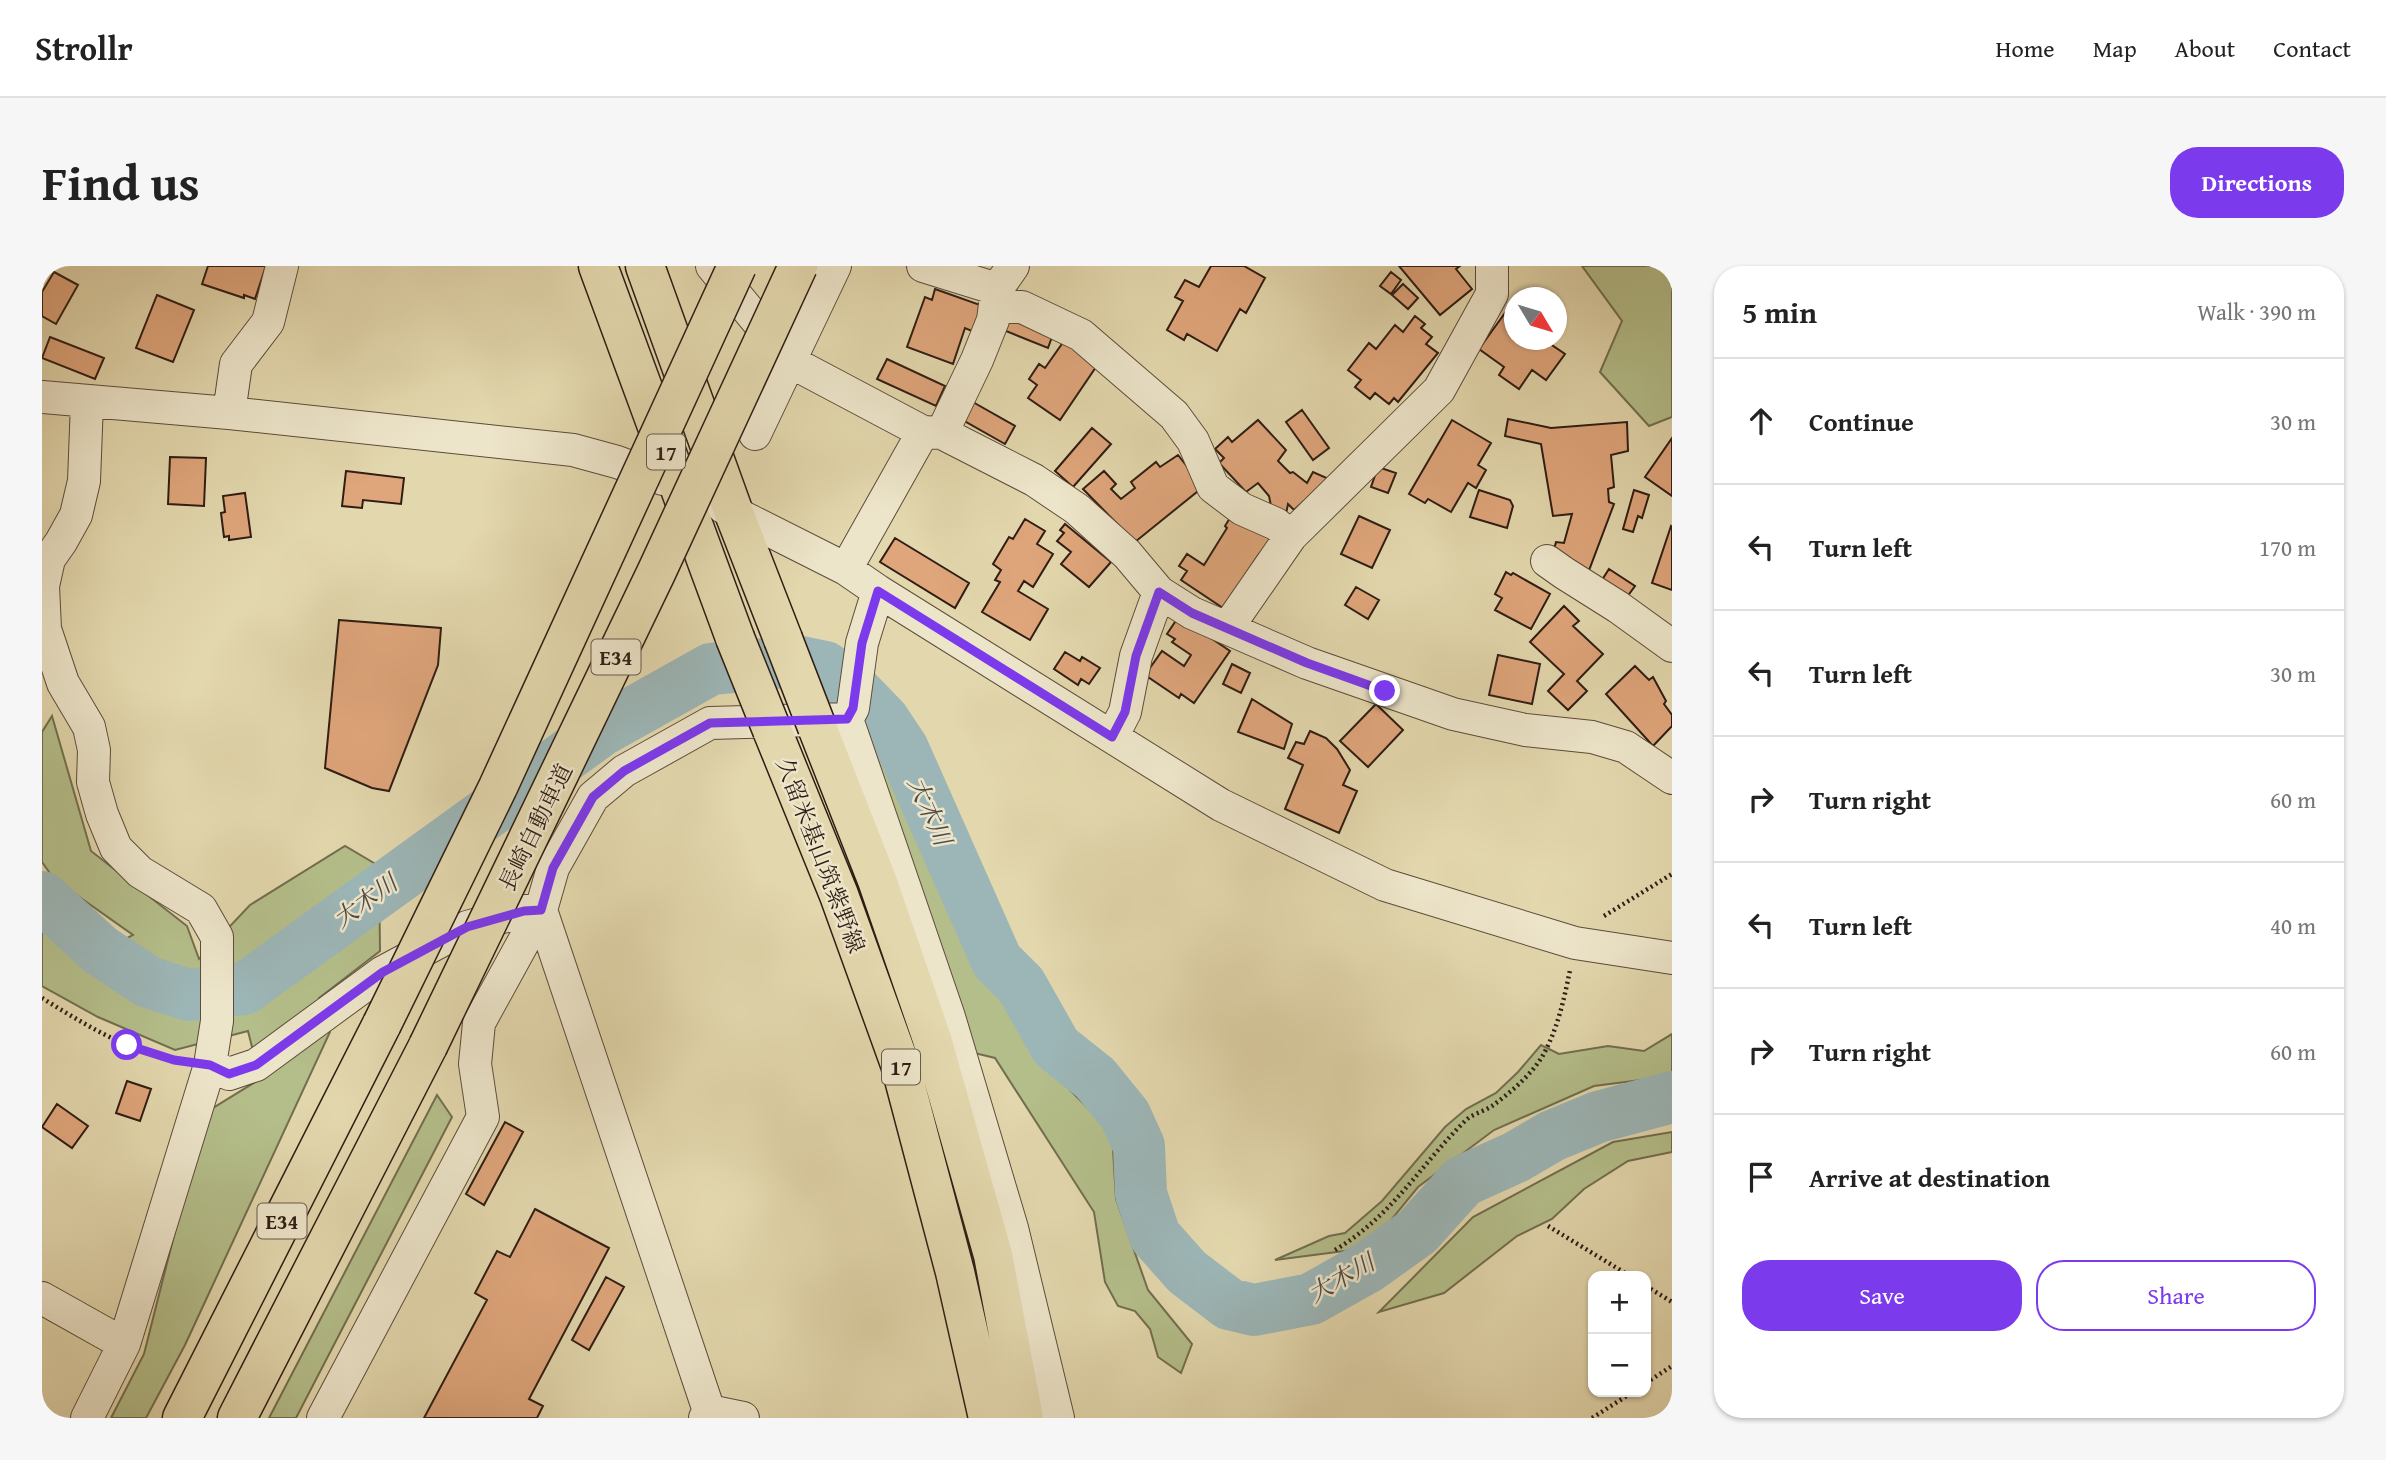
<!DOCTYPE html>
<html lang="en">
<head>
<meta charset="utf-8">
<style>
  body { margin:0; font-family:"Gentium Book Plus","Noto Serif JP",serif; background:#f6f6f6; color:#222 }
  .controls { position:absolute; right:21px; bottom:21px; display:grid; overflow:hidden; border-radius:14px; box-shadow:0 2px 5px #0004 }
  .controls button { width:63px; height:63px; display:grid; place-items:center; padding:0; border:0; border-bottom:2px solid #e0e0e0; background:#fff; color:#222; font:35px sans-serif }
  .compass { position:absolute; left:1462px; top:21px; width:63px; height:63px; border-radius:50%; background:#fff; box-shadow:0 2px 5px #0004; rotate:128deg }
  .stop { position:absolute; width:21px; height:21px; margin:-16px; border:5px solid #7c3aed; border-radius:50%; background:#fff }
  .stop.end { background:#7c3aed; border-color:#fff; box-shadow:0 2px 7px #0008 }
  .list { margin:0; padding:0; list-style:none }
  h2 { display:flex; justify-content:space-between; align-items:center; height:91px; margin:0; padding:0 28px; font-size:30px }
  h2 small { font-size:23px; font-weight:400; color:#767676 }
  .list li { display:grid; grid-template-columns:46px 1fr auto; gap:21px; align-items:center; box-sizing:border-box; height:126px; padding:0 28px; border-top:2px solid #e0e0e0 }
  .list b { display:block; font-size:26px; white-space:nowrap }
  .list em { font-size:23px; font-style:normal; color:#767676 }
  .actions { display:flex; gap:14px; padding:21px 28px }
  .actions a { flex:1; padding:16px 0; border:2px solid #7c3aed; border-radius:28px; text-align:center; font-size:24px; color:#7c3aed }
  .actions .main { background:#7c3aed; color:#fff }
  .icon { flex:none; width:38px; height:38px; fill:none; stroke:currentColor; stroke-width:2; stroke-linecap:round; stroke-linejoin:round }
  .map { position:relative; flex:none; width:1630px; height:1152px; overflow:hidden; border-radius:28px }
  header { display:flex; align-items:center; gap:42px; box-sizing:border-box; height:98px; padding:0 35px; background:#fff; border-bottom:2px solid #e0e0e0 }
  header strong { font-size:33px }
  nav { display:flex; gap:38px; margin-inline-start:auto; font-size:24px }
  .intro { display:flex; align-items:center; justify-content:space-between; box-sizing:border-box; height:168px; padding:0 42px }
  h1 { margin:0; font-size:49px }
  .button { padding:18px 32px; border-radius:28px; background:#7c3aed; color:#fff; font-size:24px; font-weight:700 }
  main { display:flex; gap:42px; padding:0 42px }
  aside { flex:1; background:#fff; border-radius:28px; box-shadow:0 2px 5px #0004 }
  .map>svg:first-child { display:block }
  .green { fill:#b4be8a; stroke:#726e4f; stroke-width:2 }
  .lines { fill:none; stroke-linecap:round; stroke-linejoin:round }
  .river { stroke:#9cb6b7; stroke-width:52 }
  .building { fill:#dfa57b; stroke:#2f1d14; stroke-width:2 }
  .minor-casing { stroke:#5c4c3a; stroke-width:34 }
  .major-casing { stroke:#2f1d14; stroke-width:41 }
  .highway-casing { stroke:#2f1d14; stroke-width:41 }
  .path { stroke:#2f1d14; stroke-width:4.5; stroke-dasharray:2 3.5; stroke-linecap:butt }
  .minor { stroke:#ede5ca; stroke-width:32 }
  .major { stroke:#e3d7ad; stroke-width:38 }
  .highway { stroke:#e3d7ad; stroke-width:38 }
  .major-bridge-casing { stroke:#2f1d14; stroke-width:41; stroke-linecap:butt }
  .highway-bridge-casing { stroke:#2f1d14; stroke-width:41; stroke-linecap:butt }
  .major-bridge { stroke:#e3d7ad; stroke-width:38 }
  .highway-bridge { stroke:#e3d7ad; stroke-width:38 }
  .route { stroke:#7c3aed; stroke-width:9 }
  .labels { text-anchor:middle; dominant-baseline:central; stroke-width:5; stroke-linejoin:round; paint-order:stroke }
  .shield { fill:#ede5ca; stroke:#68594b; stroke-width:2 }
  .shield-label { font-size:21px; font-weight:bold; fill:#2f1d14 }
  .street-label { font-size:23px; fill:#2f1d14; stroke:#ede5ca }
  .water-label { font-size:24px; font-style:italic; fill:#504b45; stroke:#ede5ca }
</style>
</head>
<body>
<header>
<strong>Strollr</strong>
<nav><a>Home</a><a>Map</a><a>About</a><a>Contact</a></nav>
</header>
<div class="intro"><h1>Find us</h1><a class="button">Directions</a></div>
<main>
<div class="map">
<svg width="1630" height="1152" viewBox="0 0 1630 1152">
  <rect width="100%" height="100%" fill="#e3d7ad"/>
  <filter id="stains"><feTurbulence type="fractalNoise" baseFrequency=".00286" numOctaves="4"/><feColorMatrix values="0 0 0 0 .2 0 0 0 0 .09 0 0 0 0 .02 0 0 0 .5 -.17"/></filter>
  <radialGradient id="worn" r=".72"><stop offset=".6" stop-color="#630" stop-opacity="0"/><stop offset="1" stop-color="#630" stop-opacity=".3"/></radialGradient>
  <!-- green -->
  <path class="green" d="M1540,0H1630V151L1607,160L1558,106L1580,55Z
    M10,450L49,585L145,660L157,693L208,639L303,580L337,600L338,685L277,732L288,766L143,1079L104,1152H69L102,1088L163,847L218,813L206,765L133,784L56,751L0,720V649L49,692L91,669L12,613L0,596V466Z
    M823,478L855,503L921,673L993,788L1070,867L1074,933L1106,1024L1150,1078L1139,1107L1116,1091L1108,1063L1093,1045L1076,1040L1063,1016L1052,946L953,792L928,786Z
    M1630,768V810L1552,820L1452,864L1376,921L1341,964L1310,984L1233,994L1287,970L1303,967L1340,935L1403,861L1424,843L1454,827L1476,806L1499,779L1517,788L1566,780L1602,785Z
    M395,829L410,851L254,1152H227Z
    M1630,866V886L1586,895L1542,923L1510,953L1475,970L1402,1027L1337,1046L1431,951L1571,876Z"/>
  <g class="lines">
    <!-- river -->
    <path class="river" d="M0,631L58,684L106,716L147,729L202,723L560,464L669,403L754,395L783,401L807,418L841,453L861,483L955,695L979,719L1014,781L1053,812L1083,849L1097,880L1099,928L1113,970L1145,1006L1187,1038L1212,1044L1269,1033L1326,1001L1375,966L1421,915L1474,891L1510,870L1556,851L1630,831"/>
  </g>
  <!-- building -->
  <path class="building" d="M166,0H224L213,33L202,29V32L160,18Z
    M1169,0H1202L1223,12L1204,47L1198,43L1175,85L1145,68L1142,74L1125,64L1141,35L1133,31L1143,14L1157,21Z
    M1357,0H1418L1414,3L1430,23L1398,49Z
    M12,6L36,19L14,58L0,50V26Z
    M1349,6L1359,14L1349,28L1338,20Z
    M1361,18L1376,32L1366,43L1350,29Z
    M893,23L941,40L932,66L923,62L911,98L865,81L883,31L890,34Z
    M115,29L152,44L131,96L94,82Z
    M1468,40L1472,44V74H1510L1507,77L1523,88L1504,114L1490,104L1477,123L1457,109L1462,101L1437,83Z
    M964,50L1011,68L1006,82L959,63Z
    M1373,50L1383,58L1379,62L1390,71L1384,78L1396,87L1356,136L1352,132L1347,138L1333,127L1328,133L1313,121L1319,114L1306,104L1327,77L1334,83L1353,59L1361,66Z
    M8,71L62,92L53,113L0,92Z
    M1022,75L1056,98L1018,154L986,132L995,119L987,113L997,98L1003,102Z
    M845,93L903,120L894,140L835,113Z
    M929,135L973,160L963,178L919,153Z
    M1260,144L1287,182L1271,194L1244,156Z
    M1466,153L1509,162L1585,156L1586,185L1569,189L1572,221L1566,223L1567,236L1572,238L1546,307L1511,287L1514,276L1522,277L1530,248L1511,250L1499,178L1463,170Z
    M1216,154L1244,184L1236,195L1248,207L1251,206L1265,217L1271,206L1287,213L1252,244L1246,238L1244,248L1230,245L1227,230L1216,217L1204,226L1177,197L1182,192L1173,183L1186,171L1190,176Z
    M1410,154L1449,177L1436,199L1444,204L1434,222L1426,217L1409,246L1386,233L1383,237L1367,228Z
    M1050,162L1069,178L1031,221L1013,205Z
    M1630,172V230L1603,211Z
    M1136,189L1161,221L1093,276L1041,223L1062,205L1074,218L1069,223L1079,233L1093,222L1089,216L1114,196L1118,201Z
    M128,191L164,192L162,240L126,238Z
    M1336,201L1354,207L1346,227L1329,221Z
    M304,205L362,212L359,238L321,234L320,242L300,240Z
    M1437,224L1468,234L1471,240L1465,262L1428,251Z
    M1592,224L1607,229L1600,252L1596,250L1591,266L1581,263Z
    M203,227L209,271L187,274V270L182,271L179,247L183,246L181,230Z
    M1191,247L1233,274L1222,291L1217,288L1181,342L1139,314L1145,305L1137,300L1145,288L1162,299L1185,262L1183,260Z
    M1317,250L1348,264L1330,302L1299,288Z
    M983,253L1003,265L995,278L1011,288L991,321L982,315L976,325L1006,343L988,374L940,346L958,316L953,314L959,304L951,298L967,271L971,273Z
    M1023,258L1069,296L1047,321L1019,298L1029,286L1015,275L1022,267L1018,264Z
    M1629,260L1630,261V324L1610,317Z
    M853,272L927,317L913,342L838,296Z
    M1567,303L1593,320L1585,331L1560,314Z
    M1464,306L1469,309L1471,307L1508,328L1489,363L1453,344L1460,332L1453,328Z
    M1314,321L1337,334L1326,353L1303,339Z
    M1522,340L1537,355L1531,360L1561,388L1535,415L1545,425L1526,444L1506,425L1522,408L1488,376Z
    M1135,353L1148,358L1188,385L1152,437L1139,428L1137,432L1103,409L1120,385L1142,400L1149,389L1130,376L1133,373L1125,368Z
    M297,354L399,362L396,399L347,525L330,522L283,502Z
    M1023,386L1038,395L1040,391L1058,402L1047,418L1039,413L1036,419L1012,403Z
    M1456,389L1498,398L1490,438L1447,429Z
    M1190,398L1208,407L1199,427L1181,418Z
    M1593,400L1607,414L1611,411L1624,435L1622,438L1630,449V460L1611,480L1564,428Z
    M1210,433L1250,458L1242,483L1196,466Z
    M1334,438L1361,464L1326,501L1298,475Z
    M1268,465L1284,472L1295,483L1308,504L1301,519L1315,525L1297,567L1243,543L1261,499L1246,492L1254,476L1262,478Z
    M85,815L109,823L98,855L74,847Z
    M15,838L46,860L30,882L0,861Z
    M463,856L481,866L442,939L424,928Z
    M493,943L567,982L487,1133L501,1140L495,1152H382L445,1034L433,1027L455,985L468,991Z
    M564,1011L582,1021L547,1084L530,1074Z"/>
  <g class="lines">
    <!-- minor casing -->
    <g class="minor-casing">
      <path id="minor" d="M670,0L749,96L881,166L900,167L992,214L1035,243L1085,288L1117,326L1150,347L1265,397L1411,448L1483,464L1550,471L1584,481L1630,512
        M881,0L955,23
        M953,41H980L1039,69L1132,149L1151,175L1171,221L1200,243L1234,258L1249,270
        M0,131L187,147L531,184L575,196L621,213
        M187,147L194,98L226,56L240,0
        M900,167L935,94L951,54L955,23L971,0
        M713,168L793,0
        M681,241L804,303L836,325L1179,539L1343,619L1533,677L1630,692
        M1505,295L1522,307L1576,341L1630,380
        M804,303L881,166
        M1186,361L1249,270L1397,124L1450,28V0
        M805,453L907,751L970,962L1016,1152
        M1070,471L1083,446L1094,390L1117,326
        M168,799L187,808L214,799L341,706L425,661L482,645L499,644L437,757L433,798L441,851L281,1152
        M0,1032L82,1078
        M667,1145L701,1152
        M45,1152L82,1078L168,799L175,755V671L159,643L98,606L74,582L60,548L51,516L52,484L47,461L21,417L3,363L1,320L7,293L19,276L34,249L42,215L45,136
        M663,1152L667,1145L499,644L511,602L551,531L582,505L668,457L805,453L811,442L820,377L836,325"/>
    </g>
    <!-- major casing -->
    <g class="major-casing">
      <path id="major" d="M556,0L693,372
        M603,0L692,247L741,373
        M775,461L835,614L890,773L951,989L982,1152
        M730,464L797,629L858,798L913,1006L946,1152"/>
    </g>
    <!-- highway casing -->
    <g class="highway-casing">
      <path id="highway" d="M140,1152L340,758
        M195,1152L386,780"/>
    </g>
    <!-- path -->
    <path class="path" d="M1562,650L1630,608
      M0,732C42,758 88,787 139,795
      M1506,960L1588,1010
      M1293,984C1350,950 1377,901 1422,856C1429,848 1441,846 1450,840C1468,827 1488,810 1500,791C1515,765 1522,734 1528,704
      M1604,1020L1630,1036
      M1604,1117L1630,1100
      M1550,1152L1591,1126"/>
    <!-- minor -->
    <use href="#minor" class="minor"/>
    <!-- major -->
    <use href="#major" class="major"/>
    <!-- highway -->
    <use href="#highway" class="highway"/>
    <!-- major-bridge casing -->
    <g class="major-bridge-casing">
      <path id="major-bridge" d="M693,372L730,464
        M741,373L775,461"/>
    </g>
    <!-- highway-bridge casing -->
    <g class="highway-bridge-casing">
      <path id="highway-bridge" d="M340,758L456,521L695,0
        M386,780L614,307L756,0"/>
    </g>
    <!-- major-bridge -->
    <use href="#major-bridge" class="major-bridge"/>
    <!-- highway-bridge -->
    <use href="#highway-bridge" class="highway-bridge"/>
  </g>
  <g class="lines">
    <!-- route -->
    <path class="route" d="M85,779L132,794L168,799L187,808L214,799L341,706L425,661L482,645L499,644L511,602L551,531L582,505L668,457L805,453L811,442L820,377L836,325L1070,471L1083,446L1094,390L1117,326L1150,347L1265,397L1343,425"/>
  </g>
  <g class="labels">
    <!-- shield labels -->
    <g class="shield">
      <rect x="605" y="168.5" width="38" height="35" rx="5"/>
      <rect x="549.5" y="373.5" width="49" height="35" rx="5"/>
      <rect x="840" y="783.5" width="38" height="35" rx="5"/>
      <rect x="215.5" y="937.5" width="49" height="35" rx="5"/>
    </g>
    <g class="shield-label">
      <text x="624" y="186">17</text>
      <text x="574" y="391">E34</text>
      <text x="859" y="801">17</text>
      <text x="240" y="955">E34</text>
    </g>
    <!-- street labels -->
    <g class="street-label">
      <text transform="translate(493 561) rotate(-64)">長崎自動車道</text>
      <text transform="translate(779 589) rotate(69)">久留米基山筑紫野線</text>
    </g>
    <!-- water labels -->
    <g class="water-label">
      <text transform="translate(888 545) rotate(66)">大木川</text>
      <text transform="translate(323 635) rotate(-36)">大木川</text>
      <text transform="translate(1299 1012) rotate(-30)">大木川</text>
    </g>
  </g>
  <rect width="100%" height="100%" filter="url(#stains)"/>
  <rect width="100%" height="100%" fill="url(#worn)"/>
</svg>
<div class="controls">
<button>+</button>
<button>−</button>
</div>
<svg class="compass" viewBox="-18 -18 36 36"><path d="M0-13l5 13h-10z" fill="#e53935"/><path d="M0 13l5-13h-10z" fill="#767676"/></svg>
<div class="stop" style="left:85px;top:779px"></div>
<div class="stop end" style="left:1343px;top:425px"></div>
</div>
<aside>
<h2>5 min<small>Walk · 390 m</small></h2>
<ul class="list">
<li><svg class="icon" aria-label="ahead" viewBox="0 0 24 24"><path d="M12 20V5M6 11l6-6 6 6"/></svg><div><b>Continue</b></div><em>30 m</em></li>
<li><svg class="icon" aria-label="left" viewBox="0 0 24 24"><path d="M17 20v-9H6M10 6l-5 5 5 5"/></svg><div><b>Turn left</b></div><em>170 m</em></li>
<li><svg class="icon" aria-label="left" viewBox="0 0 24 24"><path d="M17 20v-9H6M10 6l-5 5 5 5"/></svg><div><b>Turn left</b></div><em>30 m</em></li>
<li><svg class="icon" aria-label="right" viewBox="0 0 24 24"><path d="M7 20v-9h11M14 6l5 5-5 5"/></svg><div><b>Turn right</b></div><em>60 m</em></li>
<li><svg class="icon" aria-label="left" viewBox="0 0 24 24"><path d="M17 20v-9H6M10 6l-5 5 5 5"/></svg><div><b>Turn left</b></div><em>40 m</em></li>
<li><svg class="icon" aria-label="right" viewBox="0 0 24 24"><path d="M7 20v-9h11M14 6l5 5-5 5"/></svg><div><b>Turn right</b></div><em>60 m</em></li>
<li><svg class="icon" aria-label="arrive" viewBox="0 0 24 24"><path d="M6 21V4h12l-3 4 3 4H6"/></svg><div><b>Arrive at destination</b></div></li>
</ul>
<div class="actions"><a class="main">Save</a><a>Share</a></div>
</aside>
</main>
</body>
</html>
